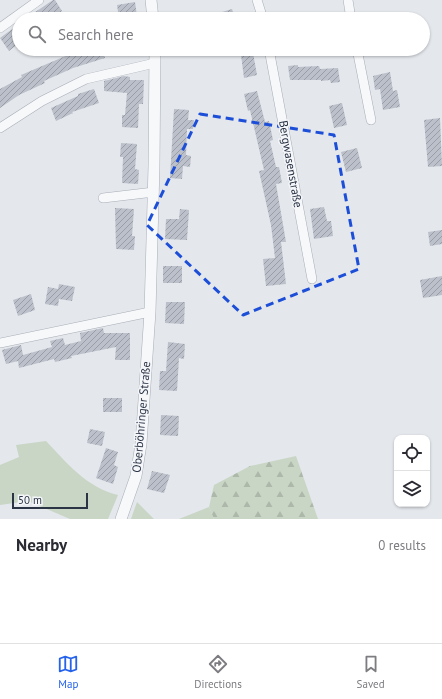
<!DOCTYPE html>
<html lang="en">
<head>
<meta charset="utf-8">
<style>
  body { margin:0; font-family:"PT Sans",sans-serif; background:#f2f2f3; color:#2b2b33 }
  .controls { position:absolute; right:12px; bottom:12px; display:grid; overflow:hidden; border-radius:8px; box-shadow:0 1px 3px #0004 }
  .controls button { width:36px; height:36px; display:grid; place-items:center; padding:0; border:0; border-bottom:1px solid #e1e1e2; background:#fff; color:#2b2b33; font:20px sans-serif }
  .scale { position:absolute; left:12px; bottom:10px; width:76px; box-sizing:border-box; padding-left:4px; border:2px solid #2b3445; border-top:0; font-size:11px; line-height:14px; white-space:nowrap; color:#2b3445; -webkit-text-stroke:3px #f4f6f9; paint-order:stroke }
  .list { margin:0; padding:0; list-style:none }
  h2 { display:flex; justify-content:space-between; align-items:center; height:52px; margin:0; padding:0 16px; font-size:17px }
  h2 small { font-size:13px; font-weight:400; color:#7c7c81 }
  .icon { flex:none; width:22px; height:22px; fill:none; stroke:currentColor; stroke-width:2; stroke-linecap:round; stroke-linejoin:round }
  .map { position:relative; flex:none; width:442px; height:519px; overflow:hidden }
  .search { position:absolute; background:#fff; box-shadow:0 1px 3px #0004; left:12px; right:12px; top:12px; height:44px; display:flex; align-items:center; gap:10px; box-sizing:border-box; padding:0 14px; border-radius:22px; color:#7c7c81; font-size:15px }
  .sheet { height:124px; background:#fff }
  nav { display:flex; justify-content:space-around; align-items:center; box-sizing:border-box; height:56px; border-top:1px solid #e1e1e2; background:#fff; font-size:11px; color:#7c7c81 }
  nav a { display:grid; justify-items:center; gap:2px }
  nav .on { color:#2563eb }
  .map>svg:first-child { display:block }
  .green { fill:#c9d6c5 }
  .forest { fill:url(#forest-firs) }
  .building { fill:url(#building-hatch) }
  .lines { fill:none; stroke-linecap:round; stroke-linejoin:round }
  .service-casing { stroke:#a9aeb7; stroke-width:5.5 }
  .minor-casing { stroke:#a9aeb7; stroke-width:10 }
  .tertiary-casing { stroke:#a9aeb7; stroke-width:12 }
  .service { stroke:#f7f8fa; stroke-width:4.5 }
  .minor { stroke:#f7f8fa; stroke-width:9 }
  .tertiary { stroke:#f7f8fa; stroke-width:11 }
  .marked { fill:none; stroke:#1d4ed8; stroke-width:3; stroke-dasharray:8 5; stroke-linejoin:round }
  .labels { text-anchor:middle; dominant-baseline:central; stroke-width:3; stroke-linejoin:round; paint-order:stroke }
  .street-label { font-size:12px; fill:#2b3445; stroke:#f4f6f9 }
</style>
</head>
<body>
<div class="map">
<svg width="442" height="519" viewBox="0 0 442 519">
  <defs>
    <pattern id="forest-firs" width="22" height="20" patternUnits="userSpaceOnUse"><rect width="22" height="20" fill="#c9d6c5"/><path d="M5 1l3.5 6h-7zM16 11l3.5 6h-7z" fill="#adb8ab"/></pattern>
    <pattern id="building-hatch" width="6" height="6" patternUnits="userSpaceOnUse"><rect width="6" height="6" fill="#bbc0ca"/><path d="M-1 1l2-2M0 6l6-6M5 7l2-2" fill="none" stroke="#989da6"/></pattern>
  </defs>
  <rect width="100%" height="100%" fill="#e4e7ec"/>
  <!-- green -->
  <path class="green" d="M46,441C66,462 87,488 118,495L108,519H70L28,501L0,505V465L19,457L16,445Z
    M137,502L154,519H131Z
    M209,507L214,519H179Z"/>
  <!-- forest -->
  <path class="forest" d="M296,456L318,519H214L209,507L214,485L250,466Z"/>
  <!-- building -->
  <path class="building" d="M53,0H55L62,11L50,19H25Z
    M135,2L137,16L119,18L117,5Z
    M232,9L235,19H207L206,17Z
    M19,24V43L9,51L0,38Z
    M82,49H102L105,58L73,68L44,81L45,83L19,95L0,108V89L22,77L21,75Z
    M253,53L257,75L244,78L241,55Z
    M298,65V67L319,66L320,69L338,68L340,82L331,83L330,80L321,81V80H290L288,66Z
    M390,72L393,91L397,90L400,107L383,110L380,89L375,90L373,76Z
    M124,76L130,77V80H144L143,104H139L138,128L122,127V115H125L127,93L104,91V81Z
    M94,89L99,103L72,112L73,113L56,121L51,108L78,96V94Z
    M257,91L265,122L269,121L273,140L270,141L276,167H279L282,183L276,184L286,242H281L286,284L266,286L263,259L275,258L271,225L259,171L264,170L250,110L248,111L244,94Z
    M342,103L347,125L334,128L329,106Z
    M174,109L189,110L188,120H194L193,129H187L186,155L191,156L190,167L183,166L182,179L170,178Z
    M440,118L442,166L428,167L424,120Z
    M121,143L137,144L135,169L139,170L138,184L122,183L123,157H120Z
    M357,148L362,168L346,172L341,152Z
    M324,207L327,221H331L333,236L314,239L310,209Z
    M115,208L134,209L132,236H135L134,250L116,249Z
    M180,209L189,210L187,240L165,239L166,219H179Z
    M442,230V244L430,246L428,232Z
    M163,266H182V283H163Z
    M442,276V295L423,298L420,280Z
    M59,284L75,287L72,301L59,299L58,306L45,304L48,287L58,289Z
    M31,294L35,310L18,316L13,300Z
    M166,302H185L184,324L165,323Z
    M103,328L104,333H130V360H115L116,347L71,356L72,358L55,362L54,359L19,368L18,361L6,364L2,350L21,345L23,355L52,347L50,341L63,338L65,345L81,341L80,333Z
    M168,342L185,344L184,359L179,358L177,391L159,390L160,371H166Z
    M103,398H122V412H103Z
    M161,415L179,416L178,436L160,435Z
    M90,429L105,432L102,446L87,443Z
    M106,448L118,452L114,465L118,467L113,484L96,478Z
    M152,471L170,475L164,493L147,489Z"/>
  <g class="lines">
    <!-- service casing -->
    <g class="service-casing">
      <path id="service" d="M271,19L350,17"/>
    </g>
    <!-- minor casing -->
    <g class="minor-casing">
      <path id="minor" d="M257,0L263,19
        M348,0L351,19
        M0,28L39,0
        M269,49L312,279
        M357,49L371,120
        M0,128L42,101L86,79L155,63
        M103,198L154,192
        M0,343L150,312"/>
    </g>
    <!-- tertiary casing -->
    <g class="tertiary-casing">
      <path id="tertiary" d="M151,0L153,19
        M121,519L136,476L141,444L150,312L154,166L155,49"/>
    </g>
    <!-- service -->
    <use href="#service" class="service"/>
    <!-- minor -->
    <use href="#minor" class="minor"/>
    <!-- tertiary -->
    <use href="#tertiary" class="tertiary"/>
  </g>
  <!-- marked area -->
  <path class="marked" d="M200,114L334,135L359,269L243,315L147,225Z"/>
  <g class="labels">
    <!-- street labels -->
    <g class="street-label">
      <text transform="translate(291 164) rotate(80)">Bergwasenstraße</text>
      <text transform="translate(141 417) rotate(-85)">Oberböhringer Straße</text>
    </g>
  </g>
</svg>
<div class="controls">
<button><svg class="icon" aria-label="locate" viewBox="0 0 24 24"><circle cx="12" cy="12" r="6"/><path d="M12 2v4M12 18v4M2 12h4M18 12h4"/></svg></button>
<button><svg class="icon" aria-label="layers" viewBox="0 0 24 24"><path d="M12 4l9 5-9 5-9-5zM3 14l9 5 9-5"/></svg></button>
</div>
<div class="scale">50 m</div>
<div class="search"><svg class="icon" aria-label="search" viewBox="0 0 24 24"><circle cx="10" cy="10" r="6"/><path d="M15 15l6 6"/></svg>Search here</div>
</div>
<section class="sheet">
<h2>Nearby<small>0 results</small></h2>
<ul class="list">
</ul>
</section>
<nav>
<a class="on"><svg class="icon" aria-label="map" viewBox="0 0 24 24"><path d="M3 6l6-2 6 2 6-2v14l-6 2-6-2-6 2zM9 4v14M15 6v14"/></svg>Map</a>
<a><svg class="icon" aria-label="directions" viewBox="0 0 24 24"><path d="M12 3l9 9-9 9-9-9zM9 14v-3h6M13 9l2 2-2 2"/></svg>Directions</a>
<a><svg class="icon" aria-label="saved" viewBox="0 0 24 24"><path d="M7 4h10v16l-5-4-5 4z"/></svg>Saved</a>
</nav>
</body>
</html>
